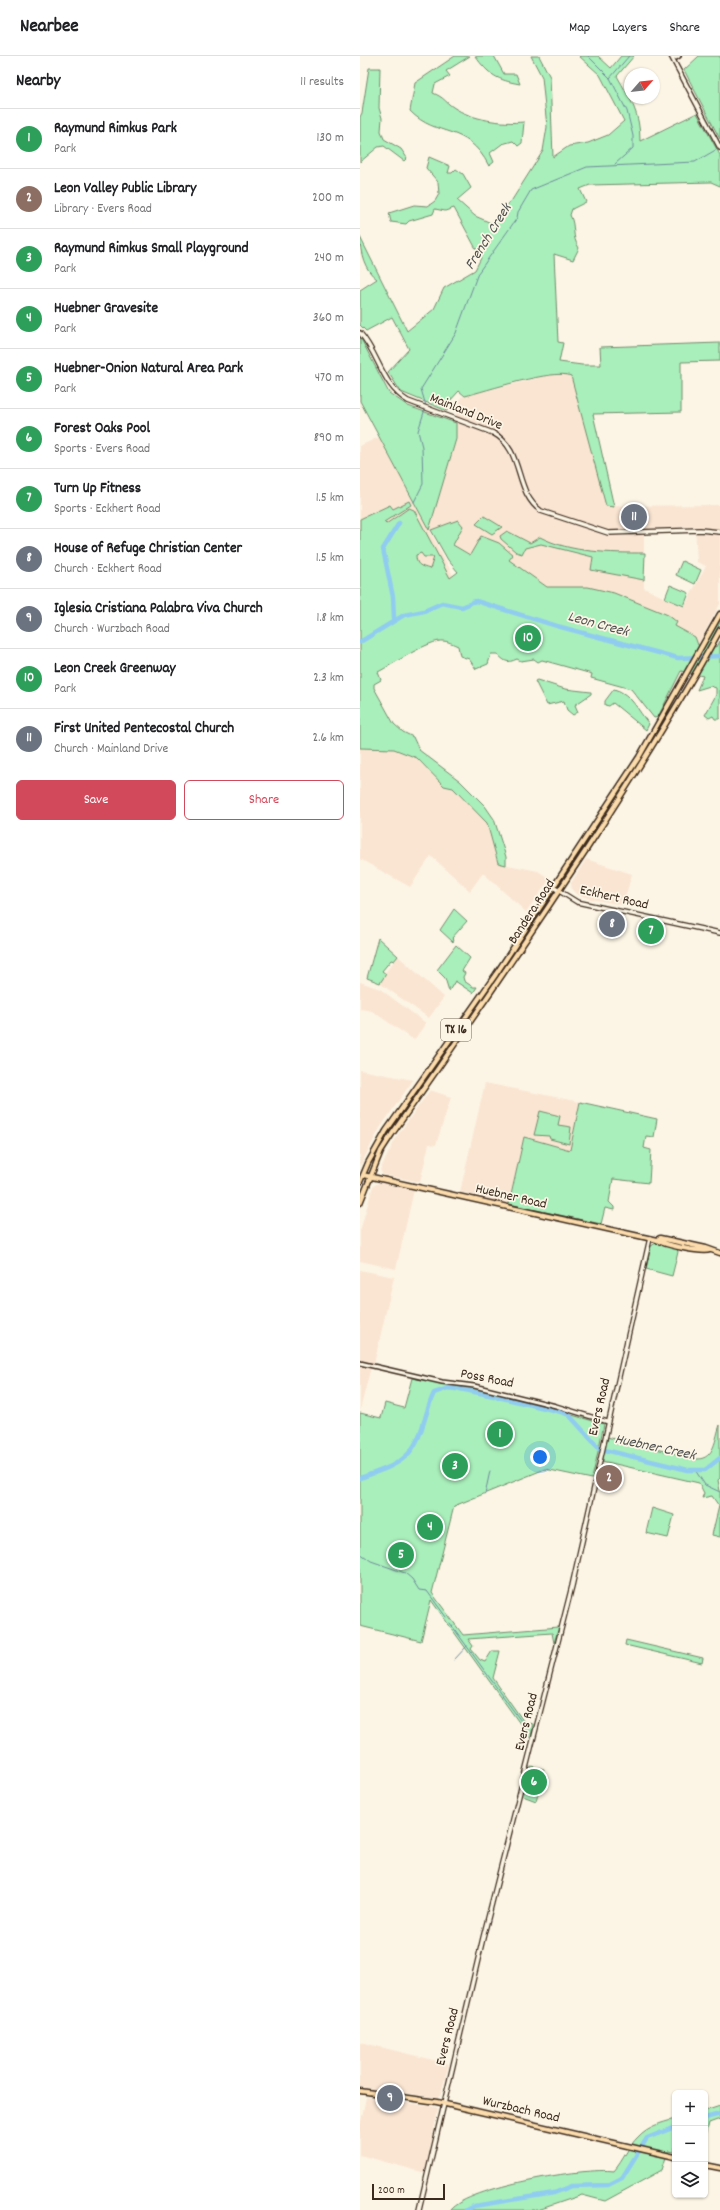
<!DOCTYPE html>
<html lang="en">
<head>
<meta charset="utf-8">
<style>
  body { margin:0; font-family:Dekko,sans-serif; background:#f2f2f2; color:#202124 }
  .controls { position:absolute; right:12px; bottom:12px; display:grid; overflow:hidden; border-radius:6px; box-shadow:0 1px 3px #0004 }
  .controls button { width:36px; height:36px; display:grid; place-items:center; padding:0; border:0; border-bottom:1px solid #e0e0e0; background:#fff; color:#202124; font:20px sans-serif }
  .compass { position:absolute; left:264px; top:12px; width:36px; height:36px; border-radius:50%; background:#fff; box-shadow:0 1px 3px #0004; rotate:62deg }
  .scale { position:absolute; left:12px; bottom:10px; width:73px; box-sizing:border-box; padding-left:4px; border:2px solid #3b2a1e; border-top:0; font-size:11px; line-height:14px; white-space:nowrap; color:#3b2a1e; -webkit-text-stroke:3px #fcf5e5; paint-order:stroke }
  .you { position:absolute; left:180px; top:1401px; width:14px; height:14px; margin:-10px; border:3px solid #fff; border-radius:50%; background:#1a73e8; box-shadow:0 0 0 6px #1a73e833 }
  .badge { display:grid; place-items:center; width:26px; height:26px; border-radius:50%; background:#d1495b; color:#fff; font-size:13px; font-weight:700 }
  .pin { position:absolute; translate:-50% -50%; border:2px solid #fff; box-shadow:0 1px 4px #0006 }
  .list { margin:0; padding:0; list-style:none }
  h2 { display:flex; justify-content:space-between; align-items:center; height:52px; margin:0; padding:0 16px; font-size:17px }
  h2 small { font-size:13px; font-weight:400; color:#757577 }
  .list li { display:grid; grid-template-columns:26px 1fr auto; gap:12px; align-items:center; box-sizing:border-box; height:60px; padding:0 16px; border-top:1px solid #e0e0e0 }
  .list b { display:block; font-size:15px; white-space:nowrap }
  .list p { margin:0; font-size:13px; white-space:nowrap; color:#757577 }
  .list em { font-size:13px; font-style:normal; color:#757577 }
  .actions { display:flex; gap:8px; padding:12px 16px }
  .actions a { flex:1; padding:9px 0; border:1px solid #d1495b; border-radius:6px; text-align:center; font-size:14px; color:#d1495b }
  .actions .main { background:#d1495b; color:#fff }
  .icon { flex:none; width:22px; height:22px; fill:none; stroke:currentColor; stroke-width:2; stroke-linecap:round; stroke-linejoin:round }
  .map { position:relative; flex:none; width:360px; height:2154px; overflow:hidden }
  header { display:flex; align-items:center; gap:24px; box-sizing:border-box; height:56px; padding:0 20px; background:#fff; border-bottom:1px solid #e0e0e0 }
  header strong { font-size:19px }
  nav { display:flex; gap:22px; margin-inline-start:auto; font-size:14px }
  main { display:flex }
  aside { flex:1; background:#fff }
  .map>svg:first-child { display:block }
  .built { fill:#fae5d2; fill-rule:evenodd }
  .green { fill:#a9efbb; stroke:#728c6c; fill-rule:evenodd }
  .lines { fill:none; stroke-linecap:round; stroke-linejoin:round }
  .stream { stroke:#6e8b9c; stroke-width:1 }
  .river { stroke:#90ccf0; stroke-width:4.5 }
  .tertiary-casing { stroke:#3b2a1e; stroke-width:6 }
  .secondary-casing { stroke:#3b2a1e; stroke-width:6 }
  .primary-casing { stroke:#3b2a1e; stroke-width:7 }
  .tertiary { stroke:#fcf5e5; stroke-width:3 }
  .secondary { stroke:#fcf5e5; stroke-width:3.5 }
  .primary { stroke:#fcdcac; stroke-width:4 }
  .labels { text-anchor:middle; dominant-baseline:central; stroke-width:3.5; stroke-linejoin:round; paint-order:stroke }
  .shield { fill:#fcf5e5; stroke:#75675a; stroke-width:1 }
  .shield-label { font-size:13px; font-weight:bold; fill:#3b2a1e }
  .street-label { font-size:14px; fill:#3b2a1e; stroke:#fcf5e5 }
  .water-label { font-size:15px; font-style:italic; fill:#505252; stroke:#fcf5e5 }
</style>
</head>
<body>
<header>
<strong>Nearbee</strong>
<nav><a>Map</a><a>Layers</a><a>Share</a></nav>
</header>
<main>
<aside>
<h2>Nearby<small>11 results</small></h2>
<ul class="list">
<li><span class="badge" style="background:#2e9e5b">1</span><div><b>Raymund Rimkus Park</b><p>Park</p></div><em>130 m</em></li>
<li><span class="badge" style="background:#8d6e63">2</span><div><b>Leon Valley Public Library</b><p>Library · Evers Road</p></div><em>200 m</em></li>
<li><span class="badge" style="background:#2e9e5b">3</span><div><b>Raymund Rimkus Small Playground</b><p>Park</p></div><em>240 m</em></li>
<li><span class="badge" style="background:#2e9e5b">4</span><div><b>Huebner Gravesite</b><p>Park</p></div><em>360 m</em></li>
<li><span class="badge" style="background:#2e9e5b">5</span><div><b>Huebner-Onion Natural Area Park</b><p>Park</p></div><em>470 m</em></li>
<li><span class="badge" style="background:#2e9e5b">6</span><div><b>Forest Oaks Pool</b><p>Sports · Evers Road</p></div><em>890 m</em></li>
<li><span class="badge" style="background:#2e9e5b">7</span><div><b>Turn Up Fitness</b><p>Sports · Eckhert Road</p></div><em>1.5 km</em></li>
<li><span class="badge" style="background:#6b7280">8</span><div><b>House of Refuge Christian Center</b><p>Church · Eckhert Road</p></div><em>1.5 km</em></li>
<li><span class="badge" style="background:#6b7280">9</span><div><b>Iglesia Cristiana Palabra Viva Church</b><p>Church · Wurzbach Road</p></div><em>1.8 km</em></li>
<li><span class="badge" style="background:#2e9e5b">10</span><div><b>Leon Creek Greenway</b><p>Park</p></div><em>2.3 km</em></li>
<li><span class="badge" style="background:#6b7280">11</span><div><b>First United Pentecostal Church</b><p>Church · Mainland Drive</p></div><em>2.6 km</em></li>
</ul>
<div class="actions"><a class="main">Save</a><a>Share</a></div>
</aside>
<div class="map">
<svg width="360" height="2154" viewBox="0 0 360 2154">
  <rect width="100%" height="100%" fill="#fcf5e5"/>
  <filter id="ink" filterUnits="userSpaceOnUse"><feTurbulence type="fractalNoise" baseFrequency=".025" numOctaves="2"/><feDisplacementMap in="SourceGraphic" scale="8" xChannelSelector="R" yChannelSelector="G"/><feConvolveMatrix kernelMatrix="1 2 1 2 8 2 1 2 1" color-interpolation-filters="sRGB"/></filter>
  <g filter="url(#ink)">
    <!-- built -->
    <path class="built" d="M213,313L246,450L360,449V548L338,589L335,581L315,570L317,566L308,559L177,537L143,520L70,475L94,521L0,554V390L19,381L69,474L96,383V358L101,341ZM335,471L337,506L346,510L324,551L284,532V473Z
      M0,692L34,693L56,702L84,730L93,732L127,767L138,807L178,815L190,823L166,856L123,817L110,835L71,800L50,831L0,803Z
      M226,803L272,818L263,849L231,843L216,838L212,834L211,827Z
      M38,900L84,941L69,962L18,926Z
      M0,926L20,933L66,967L54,984L12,955L0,953Z
      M0,1014L53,1024L20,1072L0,1110Z
      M125,1027L220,1046L210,1094L164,1081L149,1148L100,1136Z
      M70,1034L91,1041L76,1089L69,1088L60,1126L23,1119L20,1114L37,1080Z
      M20,1126L54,1134L36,1213L0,1205V1175L13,1130Z
      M0,1214L34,1221L14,1308L0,1304Z
      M0,1309L11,1311L0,1354Z
      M0,1986L89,2008L80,2040L77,2042L0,2031Z
      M6,2041L76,2051L78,2053L65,2117L0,2099V2071Z"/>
    <!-- green -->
    <path class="green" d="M95,0H110L86,15L90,20L75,28L73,37C85,42 84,45 93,51C112,64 142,68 164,66L162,87L158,90L153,85L142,88L130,97L134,106L129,110C106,66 77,83 50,55L55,27Z
      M115,0H134L144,18H156L160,28C137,24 129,19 115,0Z
      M171,0H179L190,21L193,101L209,90L228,87L248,79L264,65L240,19L219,0H238L251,12L261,0H274L257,20C271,45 280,56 280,85L337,57L360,99V130L351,126L230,129L220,133L226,146L212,153L210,159C216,170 211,180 219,192L213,204L194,198L198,286L203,287L199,306L222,309H241L240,291L360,287V305L321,306V356L233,358L254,451L246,450L211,320C195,312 125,335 105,340L99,335L88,347L87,355L41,336L28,316L49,293L32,261L6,275L0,269V234L17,223C4,214 0,196 0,181L47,275L74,253L84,232L115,214L121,202L94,152L85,155L75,153L73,158L49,165L46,168L31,166L29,157L54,149L68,150L75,145L79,138L78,126L66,112L69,101L90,110L88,117H92L96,113L103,118L111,132L97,144L115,160L131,167L152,144L183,95L187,71L182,21Z
      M339,0H360V83L324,14Z
      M9,12H20L19,52L22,62L21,75L24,83L41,93L47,102L44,105L24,90L18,91L0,106V61L2,57Z
      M0,281L29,337L48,350L96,367V383L69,474L0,345Z
      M49,445L51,449L24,466L26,468L49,452L54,454L90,522L98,516L88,504L71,474L98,464L103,470L93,489L110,499L121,480L139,487L153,499L149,504L187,531H228L254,537L308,559L317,566L315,570L335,581L338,589H345L360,562V567L349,589L357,591L360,585V663H355L353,660L349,662L345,659L356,639V632L350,630L337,634L343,620L321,615L298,661L294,662L271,633L231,622L232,618L182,604L178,606L174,603L161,605L157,603C146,608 145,605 137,598H131L128,608L116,613L109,603L100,600L98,590C93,588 88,585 83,585C70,583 32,609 18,616L21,624L14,628V632L34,668L43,676L53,681L59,694L100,725L125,750L134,763L146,801V809L138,807L127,767L93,732L84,730L57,702L34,693L0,692V463L30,449L33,453ZM61,497L64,501H74L70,513C60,510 56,509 56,499Z
      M124,460L142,471L132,478L116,468Z
      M147,475L170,487L180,481C211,497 250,497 285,497L284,524L231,514L233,501L181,488L165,492L162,498L156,496L141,483L140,480Z
      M322,505L341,514L335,528L316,519Z
      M310,529L329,537L324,550L305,542Z
      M177,624L205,633L231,636V638L215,649L218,656L213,659L207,654L204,645L187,649L175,625Z
      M254,633C272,638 278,655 289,668L286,674L253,647L249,650L245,649V645Z
      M94,853L107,865L92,882L94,884L93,886L80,874Z
      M18,882L38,900L34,905L31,904L22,915L26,918L20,927L7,922Z
      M96,889L110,902L102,915L105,917L103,921L104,925L113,931H117L113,937L95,925L89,935L85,922L77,914Z
      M220,1046L297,1063L294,1081L286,1080L284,1092L291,1094L289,1127L253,1123L249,1146L254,1151V1154L245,1152L241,1168L149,1148L164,1081L210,1094Z
      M180,1055L200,1060L198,1069L211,1071L209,1088L190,1083L189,1080L174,1079Z
      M296,1187L317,1193L318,1196L312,1220L286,1213L291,1190Z
      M52,1322L119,1333L244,1368L232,1423L185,1413L94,1450L72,1537L103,1579L199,1571L194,1587L192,1577L108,1583L113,1590L111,1593L120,1604L125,1606L132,1595H140L133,1622L164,1666L173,1668L171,1683L71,1544L61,1585L0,1570V1357L21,1362L25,1347L44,1352Z
      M360,1369V1422L358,1424L360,1435V1481L352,1479L359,1450L352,1440L342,1442L344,1437L339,1427L242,1405L247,1381L337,1403C355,1403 355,1382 360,1369Z
      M292,1452L314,1459L308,1482L286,1477Z
      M266,1584L343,1602L342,1607L265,1589Z
      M171,1710L184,1713L176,1745L163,1740Z
      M360,2050V2063L349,2067L345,2084V2055Z
      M315,2063V2096L308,2095L302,2114L245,2145L222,2139L178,2154H90C109,2131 224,2111 254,2115C263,2105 269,2089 278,2081C288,2070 301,2067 315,2063Z"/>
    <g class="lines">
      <!-- stream -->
      <path class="stream" d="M228,0L250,22L267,55L273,80V92L255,108
        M250,22L269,0
        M66,350L61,333L96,277L118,217L157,162L158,156L171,134L227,111L335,106L359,92
        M54,446L63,428L62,391L58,375L65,353
        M335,1414L345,1429L360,1436
        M125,1438L130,1415
        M0,1497L11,1505L45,1517L52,1523L59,1534L67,1535L86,1561
        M90,1567L166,1672
        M94,1604L107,1590"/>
      <!-- river -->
      <path class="river" d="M112,546L116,545L197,570L318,602L360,600
        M34,563L33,541L23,493L39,467
        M0,586L44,559L64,555L82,547L102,551L109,548
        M100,1333L134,1340
        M138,1341L201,1356L209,1359L239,1392
        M245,1394L328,1414H345L360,1402
        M0,1422C16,1416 38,1410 49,1397C63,1381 65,1355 74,1337L88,1332L96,1333
        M345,2062L360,2058
        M106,2154L114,2150L194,2137L212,2130L248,2129L262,2122L287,2082L315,2071"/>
      <!-- tertiary casing -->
      <g class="tertiary-casing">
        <path id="tertiary" d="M312,0L316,2L319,0
          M0,1307L82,1326L114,1330L196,1350L248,1366"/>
      </g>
      <!-- secondary casing -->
      <g class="secondary-casing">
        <path id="secondary" d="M311,0L360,92
          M0,277C19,298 22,330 48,345L133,377C165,394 153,435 181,455L248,477L340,474L360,476
          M193,831L217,846L360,877
          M59,2154L123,1882L212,1530L290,1182"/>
      </g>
      <!-- primary casing -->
      <g class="primary-casing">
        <path id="primary" d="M3,1119L297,1184C304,1189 342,1197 350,1194
          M0,1126L8,1107L26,1075L136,918L279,701L360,558
          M0,1147L21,1095L32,1078C99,983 164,888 228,791C274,720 319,649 360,574
          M297,1184L300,1182L346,1192L360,1197
          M0,2035L77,2046L315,2101
          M345,2109L360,2112"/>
      </g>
      <!-- tertiary -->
      <use href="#tertiary" class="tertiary"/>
      <!-- secondary -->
      <use href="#secondary" class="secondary"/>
      <!-- primary -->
      <use href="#primary" class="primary"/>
    </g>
  </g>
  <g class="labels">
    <!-- shield labels -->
    <rect class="shield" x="81" y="963" width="30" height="22" rx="3"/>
    <g class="shield-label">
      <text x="96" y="974">TX 16</text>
    </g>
    <!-- street labels -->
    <g class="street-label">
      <text transform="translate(106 356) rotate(22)">Mainland Drive</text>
      <text transform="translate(254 842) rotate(13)">Eckhert Road</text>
      <text transform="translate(172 856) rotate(-57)">Bandera Road</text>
      <text transform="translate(151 1141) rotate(13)">Huebner Road</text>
      <text transform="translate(127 1323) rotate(11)">Poss Road</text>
      <text transform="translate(240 1351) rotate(-77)">Evers Road</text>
      <text transform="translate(167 1666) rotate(-76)">Evers Road</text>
      <text transform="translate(88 1981) rotate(-76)">Evers Road</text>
      <text transform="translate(161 2054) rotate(13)">Wurzbach Road</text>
    </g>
    <!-- water labels -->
    <g class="water-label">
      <text transform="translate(129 181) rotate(-58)">French Creek</text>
      <text transform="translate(238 569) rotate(15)">Leon Creek</text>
      <text transform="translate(295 1392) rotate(12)">Huebner Creek</text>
    </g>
  </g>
</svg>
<div class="controls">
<button>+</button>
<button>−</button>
<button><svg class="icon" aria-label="layers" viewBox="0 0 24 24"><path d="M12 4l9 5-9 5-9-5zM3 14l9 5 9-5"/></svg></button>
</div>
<svg class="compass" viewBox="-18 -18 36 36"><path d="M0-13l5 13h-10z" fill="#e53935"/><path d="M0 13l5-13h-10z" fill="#757577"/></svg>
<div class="scale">200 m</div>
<div class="you"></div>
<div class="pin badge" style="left:140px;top:1378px;background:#2e9e5b">1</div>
<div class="pin badge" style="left:249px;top:1422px;background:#8d6e63">2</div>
<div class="pin badge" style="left:95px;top:1410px;background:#2e9e5b">3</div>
<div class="pin badge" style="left:70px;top:1471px;background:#2e9e5b">4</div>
<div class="pin badge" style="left:41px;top:1499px;background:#2e9e5b">5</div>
<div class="pin badge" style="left:174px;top:1726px;background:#2e9e5b">6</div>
<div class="pin badge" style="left:291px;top:875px;background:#2e9e5b">7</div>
<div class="pin badge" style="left:252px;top:868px;background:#6b7280">8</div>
<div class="pin badge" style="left:30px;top:2042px;background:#6b7280">9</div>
<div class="pin badge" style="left:168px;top:582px;background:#2e9e5b">10</div>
<div class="pin badge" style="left:274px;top:461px;background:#6b7280">11</div>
</div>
</main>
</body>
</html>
